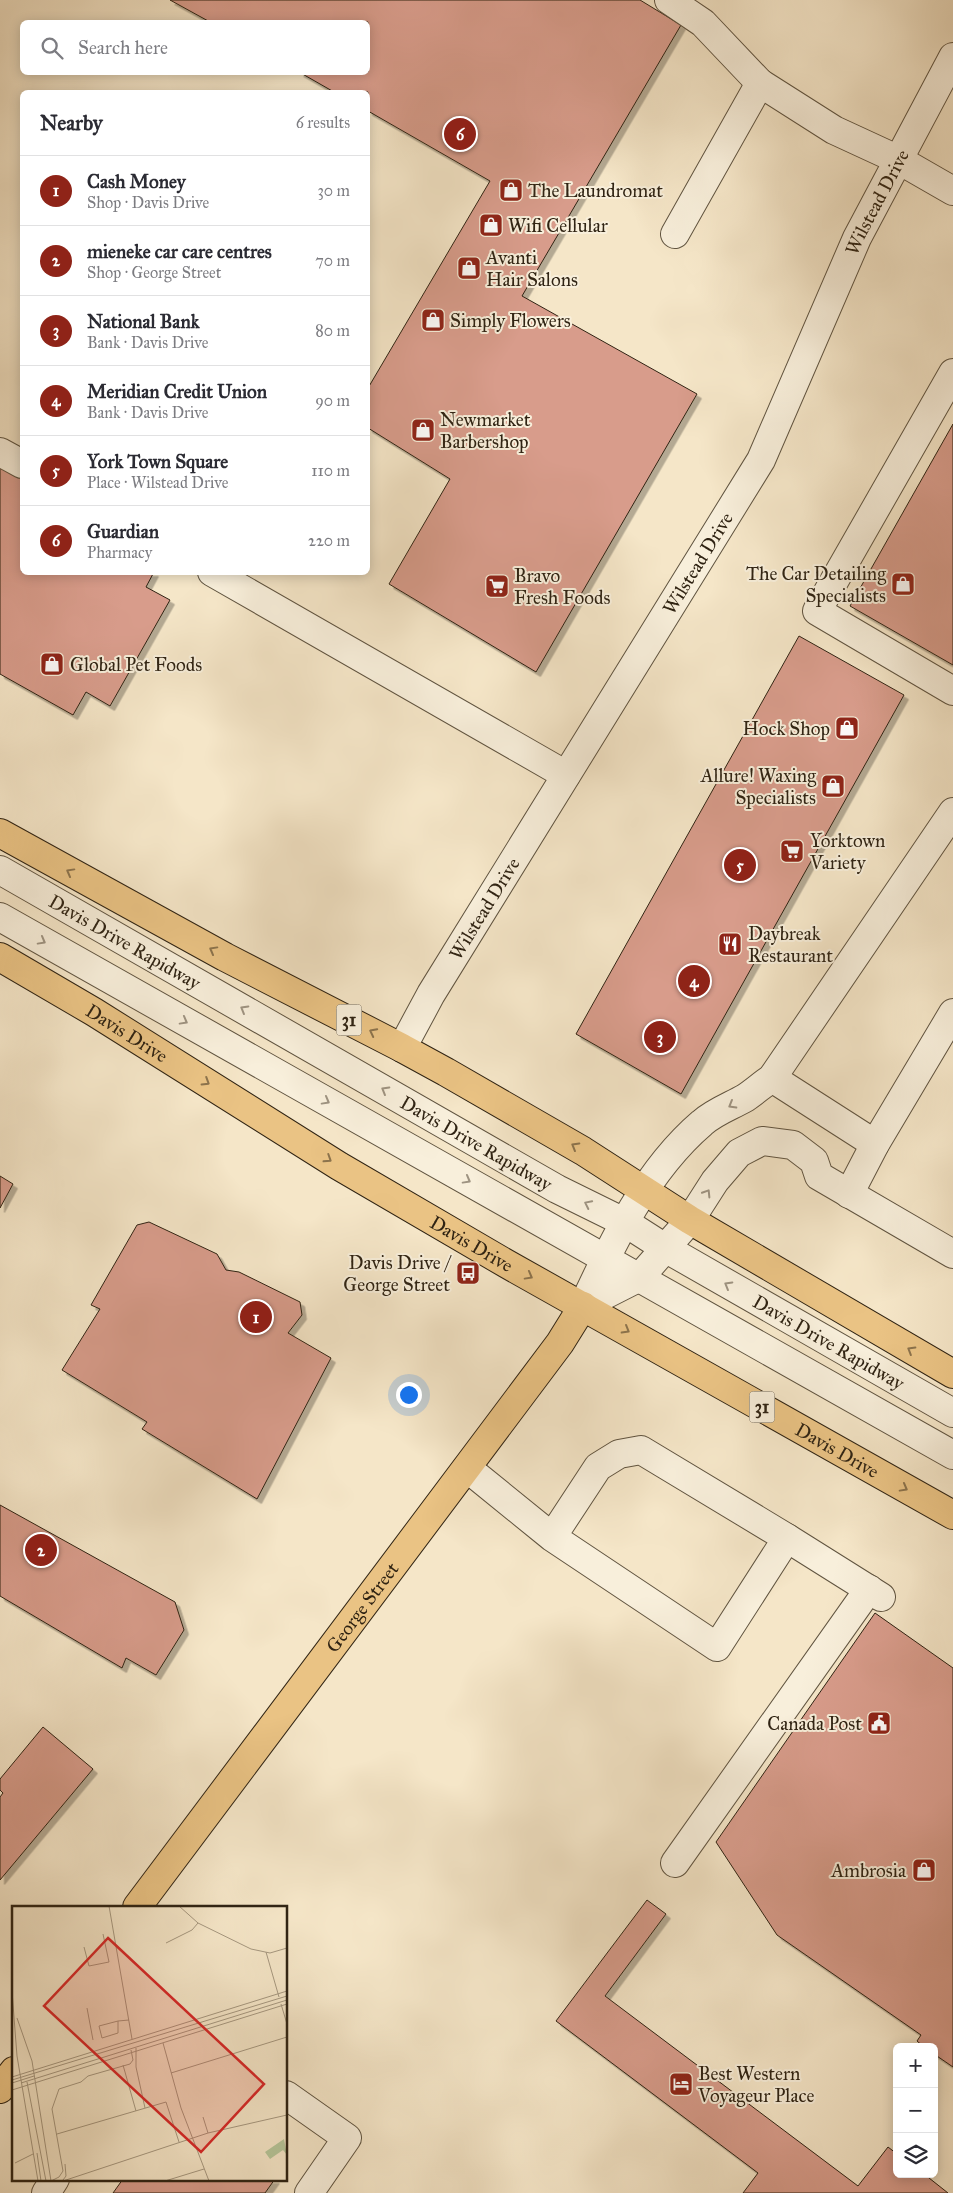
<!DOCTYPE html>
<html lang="en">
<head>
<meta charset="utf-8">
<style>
  body { margin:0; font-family:"IM FELL Great Primer",serif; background:#f2f2f3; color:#2b2b33 }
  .controls { position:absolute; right:15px; bottom:15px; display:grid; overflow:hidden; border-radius:8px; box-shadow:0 2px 12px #0003 }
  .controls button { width:45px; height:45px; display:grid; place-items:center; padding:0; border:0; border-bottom:1px solid #e1e1e2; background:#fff; color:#2b2b33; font:25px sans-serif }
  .you { position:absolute; left:408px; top:1394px; width:18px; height:18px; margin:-12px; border:4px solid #fff; border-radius:50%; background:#1a73e8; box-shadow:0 0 0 8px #1a73e833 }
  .badge { display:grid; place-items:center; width:32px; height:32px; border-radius:50%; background:#8f2418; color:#fff; font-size:16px; font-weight:700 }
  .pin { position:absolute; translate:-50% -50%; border:2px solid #fff; box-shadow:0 1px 5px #0006 }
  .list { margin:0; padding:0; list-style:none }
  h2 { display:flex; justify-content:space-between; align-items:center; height:65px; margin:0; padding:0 20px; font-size:21px }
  h2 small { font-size:16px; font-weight:400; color:#7c7c81 }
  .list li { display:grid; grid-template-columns:32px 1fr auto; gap:15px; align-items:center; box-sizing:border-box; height:70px; padding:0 20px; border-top:1px solid #e1e1e2 }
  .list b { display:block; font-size:19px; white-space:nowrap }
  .list p { margin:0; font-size:16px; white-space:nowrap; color:#7c7c81 }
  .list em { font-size:16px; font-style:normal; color:#7c7c81 }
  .icon { flex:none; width:28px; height:28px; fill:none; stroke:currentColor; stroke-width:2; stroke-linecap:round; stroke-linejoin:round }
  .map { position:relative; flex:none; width:953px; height:2193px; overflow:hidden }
  .search { position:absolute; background:#fff; box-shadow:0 2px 12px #0003; left:20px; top:20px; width:350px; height:55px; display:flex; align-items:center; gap:12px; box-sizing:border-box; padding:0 18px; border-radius:8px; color:#7c7c81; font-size:19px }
  .panel { position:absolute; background:#fff; box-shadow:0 2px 12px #0003; left:20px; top:90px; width:350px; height:485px; border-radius:8px }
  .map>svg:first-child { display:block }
  .building { fill:#d89c8b; stroke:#2f2313; filter:url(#shadow) }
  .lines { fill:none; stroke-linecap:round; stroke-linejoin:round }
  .minor-casing { stroke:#605440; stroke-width:30 }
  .major-casing { stroke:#2f2313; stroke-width:30 }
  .minor { stroke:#f8efdb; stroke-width:28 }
  .major { stroke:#eac384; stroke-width:28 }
  .oneway { stroke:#8c734c }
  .oneway2 { stroke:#9e9381 }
  .labels { text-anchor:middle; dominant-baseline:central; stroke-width:4; stroke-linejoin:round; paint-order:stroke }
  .shield { fill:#f8efdb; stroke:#6b604f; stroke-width:1 }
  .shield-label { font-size:18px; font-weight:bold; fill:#2f2313 }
  .poi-label { font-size:19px; fill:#2f2313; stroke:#f8efdb; text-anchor:start }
  .street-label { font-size:19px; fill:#2f2313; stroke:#f8efdb }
  .inset-road { fill:none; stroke:#a69880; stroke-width:1 }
  .view { fill:#d62828; fill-opacity:0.15; stroke:#d62828; stroke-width:2.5 }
  .inset-edge { fill:none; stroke:#2f2313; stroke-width:2.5 }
</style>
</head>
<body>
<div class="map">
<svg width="953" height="2193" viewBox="0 0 953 2193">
  <defs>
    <filter id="shadow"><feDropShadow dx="4.5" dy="4.5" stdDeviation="0" flood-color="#0004"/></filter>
  </defs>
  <rect width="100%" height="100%" fill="#f5e6c8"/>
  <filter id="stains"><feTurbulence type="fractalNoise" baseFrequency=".004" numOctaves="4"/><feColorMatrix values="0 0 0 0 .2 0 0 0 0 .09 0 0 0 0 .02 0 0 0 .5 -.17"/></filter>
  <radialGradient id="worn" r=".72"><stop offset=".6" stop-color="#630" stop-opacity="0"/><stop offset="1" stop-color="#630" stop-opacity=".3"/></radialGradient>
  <!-- building -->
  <path class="building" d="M170,0H640L681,25L522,296L697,394L536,672L389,584L450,479L368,428V388L490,181L368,111V92H334L299,72H368V22H210Z
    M953,424V665L850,606Z
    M0,464L22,477V572H154L146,587L170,600L110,706L86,692L73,715L0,674Z
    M799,636L904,695L681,1094L576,1034Z
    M0,1176L13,1184L0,1208Z
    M149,1222L217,1254L226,1270L239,1272L300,1302L302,1315L288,1333L331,1358L257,1499L142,1429L147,1422L62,1370L100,1309L91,1305L137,1225Z
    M0,1505L175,1602L184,1630L156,1675L126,1658L122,1668L0,1596Z
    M875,1613L953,1668V2067L934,2054V2047H924L917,2041L921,2035L777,1935L716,1842Z
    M43,1727L93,1769L0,1880V1797L3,1793L0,1790V1779Z
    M647,1900L666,1914L605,1996L858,2186L888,2147L897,2154V2174H924L948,2193H743L758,2173L556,2021Z
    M123,2179H275L265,2193H113Z"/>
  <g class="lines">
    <!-- minor casing -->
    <g class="minor-casing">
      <g id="minor">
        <path d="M669,0L703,23L760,83"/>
        <path d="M675,234L760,83L834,130L899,160L953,191"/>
        <path d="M953,373L817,611L953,691"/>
        <path d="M0,452L22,464"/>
        <path d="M212,572L566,775"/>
        <path id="s1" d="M0,870L557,1189L626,1223L665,1248L953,1413"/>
        <path d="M0,917L953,1455"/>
        <path id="s2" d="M402,1048L431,994L761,460L857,238L953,57"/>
        <path d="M772,1078L875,1144"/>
        <path d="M849,1194L875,1144L953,1013"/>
        <path d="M583,1306C613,1241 647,1170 702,1123C714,1112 731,1106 745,1098C754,1092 763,1084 772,1078L953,812"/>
        <path d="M583,1306L640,1277L690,1220L715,1181L739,1153L762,1141L793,1145L814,1161L819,1176L953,1254"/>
        <path d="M467,1468L552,1537L717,1647L787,1538L641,1450L619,1454L598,1467L552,1537"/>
        <path d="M787,1538L881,1597"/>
        <path d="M675,1863L869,1589"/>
        <path d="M286,2095L347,2138L309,2193"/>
        <path d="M46,2193L55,2179"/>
      </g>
    </g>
    <!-- major casing -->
    <g class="major-casing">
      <g id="major">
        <path d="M0,833L225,957L402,1048L446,1072L583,1151L690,1220L953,1374"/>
        <path id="s3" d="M0,957L94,1012L339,1166L507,1264L953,1515"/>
        <path id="s4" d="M137,1907L560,1343L583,1306"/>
        <path d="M0,2089L14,2071"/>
      </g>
    </g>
    <!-- minor -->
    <use href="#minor" class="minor"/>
    <!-- major -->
    <use href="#major" class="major"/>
  </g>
  <!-- one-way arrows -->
  <defs><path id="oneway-chevron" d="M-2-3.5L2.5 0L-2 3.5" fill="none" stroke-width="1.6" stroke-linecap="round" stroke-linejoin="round" transform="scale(1.25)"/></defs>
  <g class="oneway">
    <use href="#oneway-chevron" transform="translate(70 872) rotate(-151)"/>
    <use href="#oneway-chevron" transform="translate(213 950) rotate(-151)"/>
    <use href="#oneway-chevron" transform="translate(373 1032) rotate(-153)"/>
    <use href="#oneway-chevron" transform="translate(206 1082) rotate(32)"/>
    <use href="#oneway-chevron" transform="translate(575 1146) rotate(-150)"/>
    <use href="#oneway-chevron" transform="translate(328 1159) rotate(33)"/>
    <use href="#oneway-chevron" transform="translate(529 1276) rotate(29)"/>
    <use href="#oneway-chevron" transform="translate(626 1330) rotate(30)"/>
    <use href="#oneway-chevron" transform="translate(911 1350) rotate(-149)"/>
    <use href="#oneway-chevron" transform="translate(904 1488) rotate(29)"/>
  </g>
  <g class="oneway2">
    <use href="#oneway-chevron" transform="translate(42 941) rotate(29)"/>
    <use href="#oneway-chevron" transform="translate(244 1009) rotate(-150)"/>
    <use href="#oneway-chevron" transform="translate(184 1021) rotate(29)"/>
    <use href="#oneway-chevron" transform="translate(385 1090) rotate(-150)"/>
    <use href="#oneway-chevron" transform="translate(326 1101) rotate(29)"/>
    <use href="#oneway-chevron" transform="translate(732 1105) rotate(150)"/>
    <use href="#oneway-chevron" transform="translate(467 1180) rotate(29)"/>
    <use href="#oneway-chevron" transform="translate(707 1193) rotate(-58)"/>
    <use href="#oneway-chevron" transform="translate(588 1204) rotate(-154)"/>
    <use href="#oneway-chevron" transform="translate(728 1285) rotate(-150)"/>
  </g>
  <!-- icons -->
  <defs>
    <g id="shop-square" transform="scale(1.25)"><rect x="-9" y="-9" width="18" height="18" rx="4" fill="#8f2418" stroke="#f8efdb"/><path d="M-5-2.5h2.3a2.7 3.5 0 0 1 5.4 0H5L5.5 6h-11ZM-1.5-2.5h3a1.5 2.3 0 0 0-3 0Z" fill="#fff"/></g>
    <g id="supermarket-square" transform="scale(1.25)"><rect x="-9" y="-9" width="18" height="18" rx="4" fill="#8f2418" stroke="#f8efdb"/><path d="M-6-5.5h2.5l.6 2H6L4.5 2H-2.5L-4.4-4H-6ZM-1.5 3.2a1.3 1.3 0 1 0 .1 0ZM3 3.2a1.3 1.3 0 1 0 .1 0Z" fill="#fff"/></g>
    <g id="restaurant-square" transform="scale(1.25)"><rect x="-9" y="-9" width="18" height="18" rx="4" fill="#8f2418" stroke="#f8efdb"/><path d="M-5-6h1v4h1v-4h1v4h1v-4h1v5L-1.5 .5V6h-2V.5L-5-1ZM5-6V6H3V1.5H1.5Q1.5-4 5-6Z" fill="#fff"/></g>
    <g id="bus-square" transform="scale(1.25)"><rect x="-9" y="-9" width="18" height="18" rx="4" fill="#8f2418" stroke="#f8efdb"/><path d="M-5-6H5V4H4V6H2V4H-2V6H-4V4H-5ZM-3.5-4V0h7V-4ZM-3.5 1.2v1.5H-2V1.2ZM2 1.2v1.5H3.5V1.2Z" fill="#fff"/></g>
    <g id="civic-square" transform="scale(1.25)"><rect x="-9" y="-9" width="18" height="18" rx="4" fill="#8f2418" stroke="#f8efdb"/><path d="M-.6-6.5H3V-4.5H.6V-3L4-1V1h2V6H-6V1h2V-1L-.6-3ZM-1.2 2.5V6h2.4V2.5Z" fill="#fff"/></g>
    <g id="hotel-square" transform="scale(1.25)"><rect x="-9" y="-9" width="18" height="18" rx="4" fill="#8f2418" stroke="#f8efdb"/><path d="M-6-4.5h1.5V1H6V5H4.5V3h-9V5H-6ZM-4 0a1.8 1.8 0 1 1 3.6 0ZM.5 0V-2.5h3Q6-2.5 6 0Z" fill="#fff"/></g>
  </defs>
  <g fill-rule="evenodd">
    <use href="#shop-square" x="511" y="190"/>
    <use href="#shop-square" x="491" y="225"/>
    <use href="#shop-square" x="469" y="268"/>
    <use href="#shop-square" x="433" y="320"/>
    <use href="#shop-square" x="423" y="430"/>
    <use href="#shop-square" x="903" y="584"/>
    <use href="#supermarket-square" x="497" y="586"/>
    <use href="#shop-square" x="52" y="664"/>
    <use href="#shop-square" x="847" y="728"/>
    <use href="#shop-square" x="833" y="786"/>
    <use href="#supermarket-square" x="792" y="851"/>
    <use href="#restaurant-square" x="730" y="944"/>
    <use href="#bus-square" x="468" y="1273"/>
    <use href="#civic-square" x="879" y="1723"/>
    <use href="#shop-square" x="924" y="1870"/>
    <use href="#hotel-square" x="681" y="2084"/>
  </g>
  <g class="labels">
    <!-- shield labels -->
    <g class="shield">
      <rect x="336.5" y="1004.5" width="25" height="31" rx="4"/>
      <rect x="749.5" y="1391.5" width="25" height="31" rx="4"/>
    </g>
    <g class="shield-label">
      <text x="349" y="1020">31</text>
      <text x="762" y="1407">31</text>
    </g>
    <!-- poi labels -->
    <g class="poi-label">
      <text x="528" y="190">The Laundromat</text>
      <text x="508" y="225">Wifi Cellular</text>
      <text x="486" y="257">Avanti<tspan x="486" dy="22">Hair Salons</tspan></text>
      <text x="450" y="320">Simply Flowers</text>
      <text x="440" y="419">Newmarket<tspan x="440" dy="22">Barbershop</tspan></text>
      <text x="886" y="573" text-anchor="end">The Car Detailing<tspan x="886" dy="22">Specialists</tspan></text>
      <text x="514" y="575">Bravo<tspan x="514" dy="22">Fresh Foods</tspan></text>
      <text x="70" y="664">Global Pet Foods</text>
      <text x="830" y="728" text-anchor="end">Hock Shop</text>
      <text x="816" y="775" text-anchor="end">Allure! Waxing<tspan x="816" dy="22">Specialists</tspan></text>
      <text x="810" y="840">Yorktown<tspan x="810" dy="22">Variety</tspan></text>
      <text x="748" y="933">Daybreak<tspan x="748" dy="22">Restaurant</tspan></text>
      <text x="450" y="1262" text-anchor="end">Davis Drive /<tspan x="450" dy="22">George Street</tspan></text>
      <text x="862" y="1723" text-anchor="end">Canada Post</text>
      <text x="906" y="1870" text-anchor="end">Ambrosia</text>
      <text x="698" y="2073">Best Western<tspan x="698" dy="22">Voyageur Place</tspan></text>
    </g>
    <!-- street labels -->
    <g class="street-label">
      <text stroke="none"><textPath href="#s2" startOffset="972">Wilstead Drive</textPath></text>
      <text stroke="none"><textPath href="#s2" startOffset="568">Wilstead Drive</textPath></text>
      <text stroke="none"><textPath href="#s2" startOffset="162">Wilstead Drive</textPath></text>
      <text stroke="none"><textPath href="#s1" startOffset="144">Davis Drive Rapidway</textPath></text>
      <text stroke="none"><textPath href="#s3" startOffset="148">Davis Drive</textPath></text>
      <text stroke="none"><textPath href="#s1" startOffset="549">Davis Drive Rapidway</textPath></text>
      <text stroke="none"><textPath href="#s3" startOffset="552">Davis Drive</textPath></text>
      <text stroke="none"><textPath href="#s1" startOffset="954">Davis Drive Rapidway</textPath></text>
      <text stroke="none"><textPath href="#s3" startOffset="972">Davis Drive</textPath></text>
      <text stroke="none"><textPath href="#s4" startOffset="375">George Street</textPath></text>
    </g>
  </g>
  <!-- overview -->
  <g transform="translate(12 1906)">
    <rect width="275" height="275" fill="#f5e6c8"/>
    <path d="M272,233L275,249L271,244L258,253L253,246Z" fill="#b6c69a"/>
    <path class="inset-road" d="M97,0L120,133M167,0L186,17L239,43L258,47L275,42M154,37L180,24L186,17M72,41L77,60L97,56L91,28M254,46L267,91M0,85L5,150L26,275M269,98L275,118M75,102L81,134M5,112L20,155L39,275M106,115V127L90,132L87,120L106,115L117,114M151,137L169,202L197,275M124,142V161L133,202M111,159L124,205M159,167L275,131M0,171L275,85M0,174L275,90M15,176L34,275M0,177L22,170M9,177L275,94M0,184L275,98M196,227L275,209M45,228L154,196L167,236M25,247L29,275M3,257L21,248M51,274L54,270L53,258M39,275L47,271L51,265L40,203L47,183L69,176L76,170L118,158L121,154L119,144M51,275L196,227L191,211M153,275L192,263"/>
    <path class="view" d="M96,32L252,178L189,246L32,100Z"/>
    <rect width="275" height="275" class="inset-edge"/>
  </g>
  <rect width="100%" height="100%" filter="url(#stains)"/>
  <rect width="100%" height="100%" fill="url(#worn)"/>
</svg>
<div class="controls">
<button>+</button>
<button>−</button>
<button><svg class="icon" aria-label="layers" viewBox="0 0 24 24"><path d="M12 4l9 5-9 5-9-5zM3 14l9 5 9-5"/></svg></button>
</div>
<div class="you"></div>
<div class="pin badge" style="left:256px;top:1317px">1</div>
<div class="pin badge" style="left:41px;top:1550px">2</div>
<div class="pin badge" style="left:660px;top:1037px">3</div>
<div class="pin badge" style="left:694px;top:981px">4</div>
<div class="pin badge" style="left:740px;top:865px">5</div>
<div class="pin badge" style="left:460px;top:134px">6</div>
<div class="search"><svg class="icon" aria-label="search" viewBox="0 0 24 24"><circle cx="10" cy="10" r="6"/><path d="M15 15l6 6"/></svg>Search here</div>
<section class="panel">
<h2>Nearby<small>6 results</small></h2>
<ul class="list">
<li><span class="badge">1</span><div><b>Cash Money</b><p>Shop · Davis Drive</p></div><em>30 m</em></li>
<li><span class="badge">2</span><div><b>mieneke car care centres</b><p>Shop · George Street</p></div><em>70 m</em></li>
<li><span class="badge">3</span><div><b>National Bank</b><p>Bank · Davis Drive</p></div><em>80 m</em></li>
<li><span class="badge">4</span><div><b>Meridian Credit Union</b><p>Bank · Davis Drive</p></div><em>90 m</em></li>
<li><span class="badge">5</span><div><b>York Town Square</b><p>Place · Wilstead Drive</p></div><em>110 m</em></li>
<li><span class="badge">6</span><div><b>Guardian</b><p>Pharmacy</p></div><em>220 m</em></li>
</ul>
</section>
</div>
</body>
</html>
